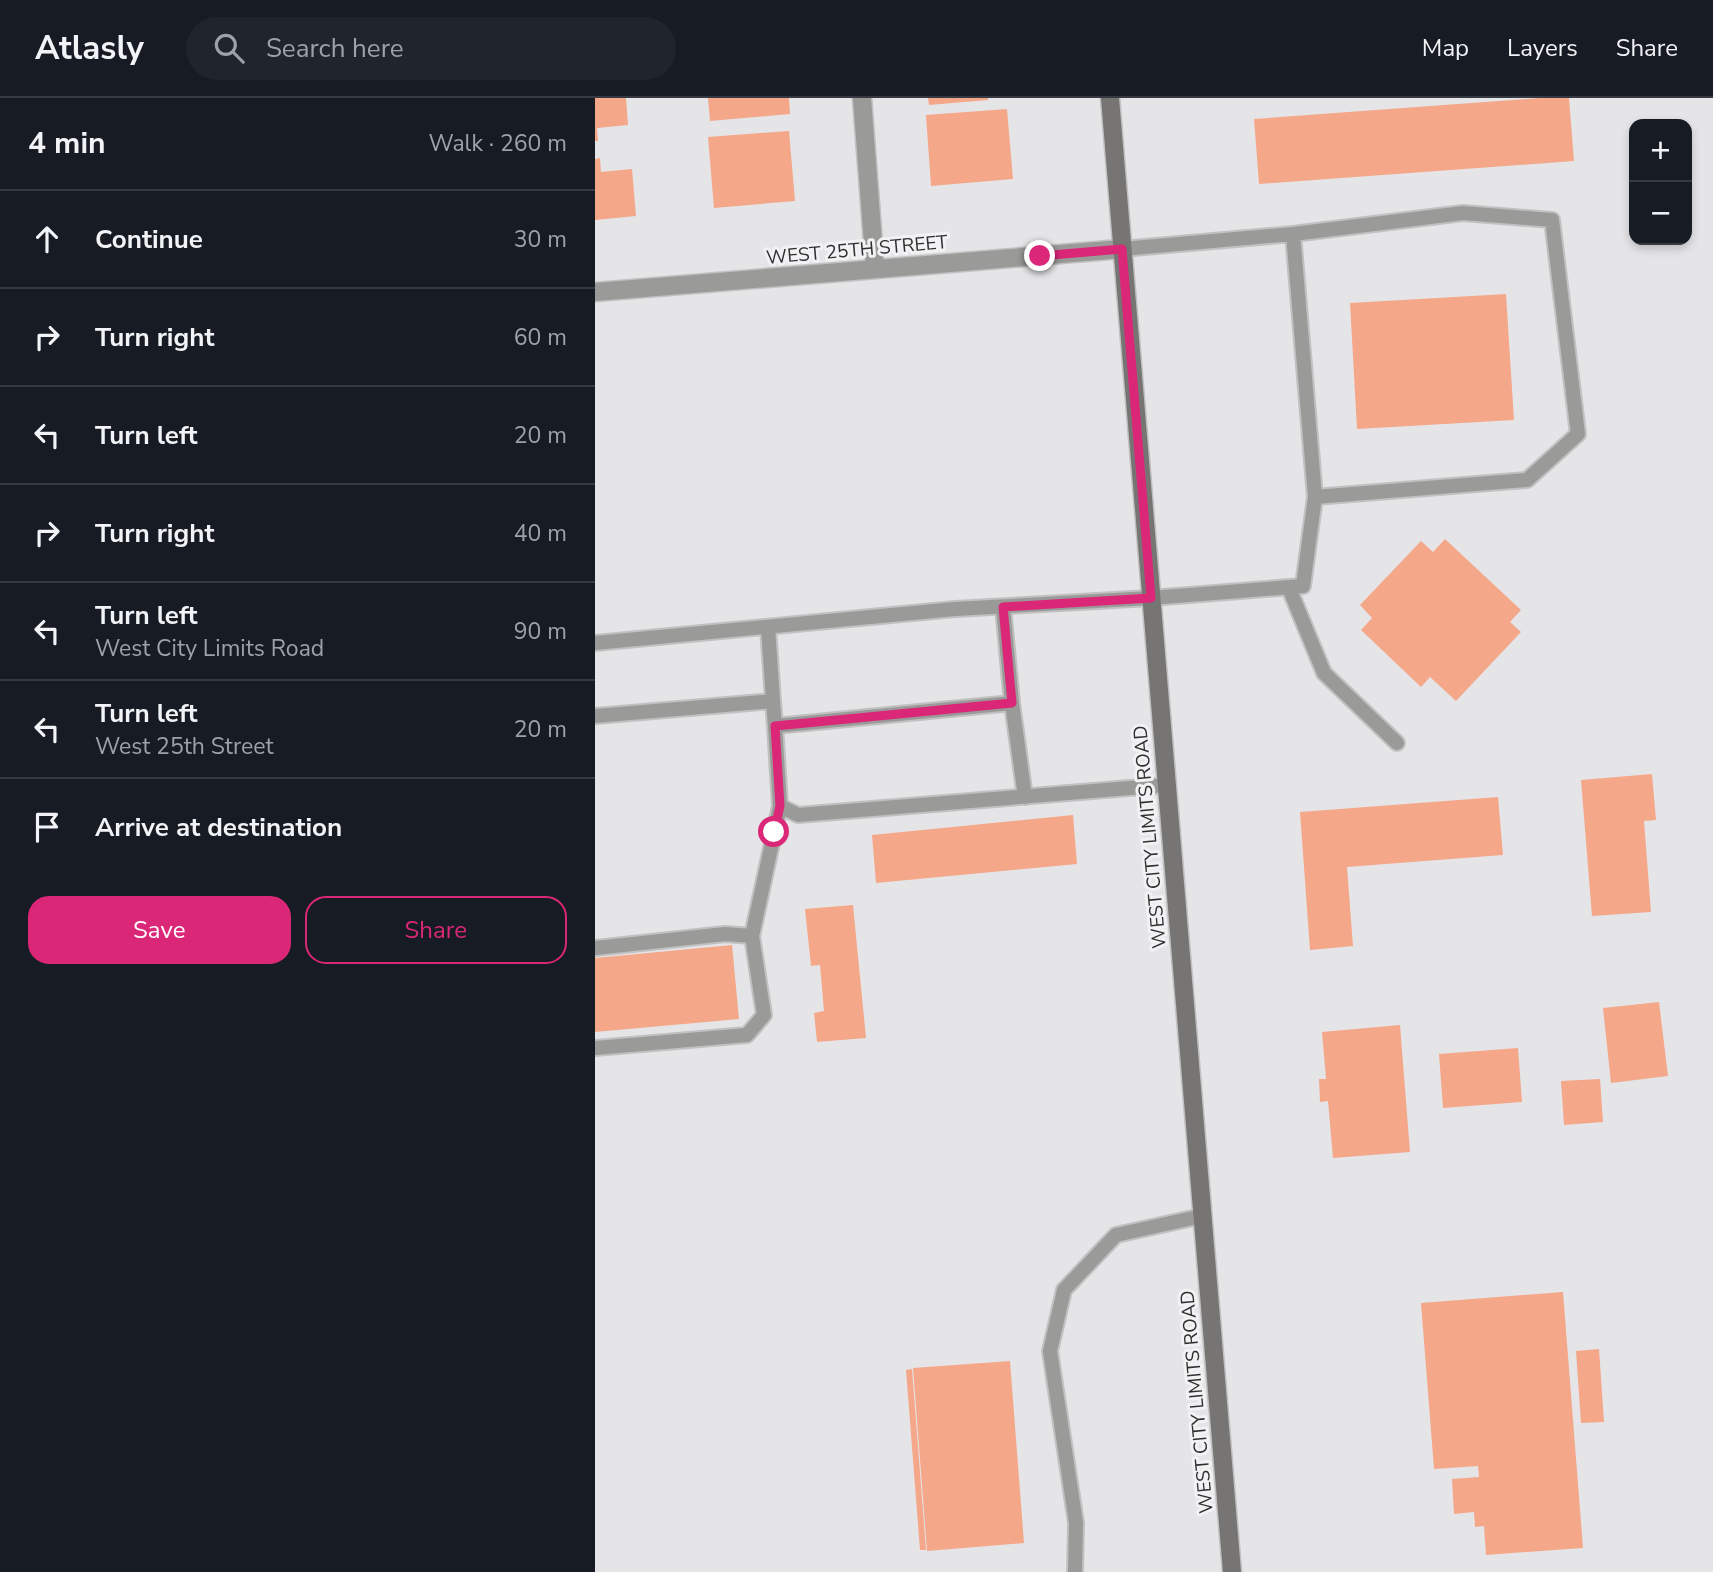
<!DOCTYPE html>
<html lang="en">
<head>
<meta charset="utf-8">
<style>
  body { margin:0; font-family:"Nunito Sans",sans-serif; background:#20242c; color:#f1f3f6 }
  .controls { position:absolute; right:21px; top:21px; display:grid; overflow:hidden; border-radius:14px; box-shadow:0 4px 10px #0003 }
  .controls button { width:63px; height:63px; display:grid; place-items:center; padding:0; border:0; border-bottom:2px solid #363941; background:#171b24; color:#f1f3f6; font:35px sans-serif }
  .stop { position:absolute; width:21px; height:21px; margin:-16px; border:5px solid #db2777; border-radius:50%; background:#fff }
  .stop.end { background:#db2777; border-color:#fff; box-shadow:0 2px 7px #0008 }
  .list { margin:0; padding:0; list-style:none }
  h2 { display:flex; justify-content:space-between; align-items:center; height:91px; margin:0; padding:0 28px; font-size:30px }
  h2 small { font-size:23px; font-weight:400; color:#9ea1a6 }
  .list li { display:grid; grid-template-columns:46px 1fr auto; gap:21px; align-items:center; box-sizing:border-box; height:98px; padding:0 28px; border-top:2px solid #363941 }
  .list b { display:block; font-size:26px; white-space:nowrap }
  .list p { margin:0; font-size:23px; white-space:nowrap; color:#9ea1a6 }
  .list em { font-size:23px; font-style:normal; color:#9ea1a6 }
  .actions { display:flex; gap:14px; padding:21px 28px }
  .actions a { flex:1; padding:16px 0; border:2px solid #db2777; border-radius:21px; text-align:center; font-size:24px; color:#db2777 }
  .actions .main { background:#db2777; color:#fff }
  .icon { flex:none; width:38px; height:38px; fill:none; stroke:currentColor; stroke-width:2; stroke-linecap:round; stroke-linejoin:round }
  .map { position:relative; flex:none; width:1118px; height:1474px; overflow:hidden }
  header { display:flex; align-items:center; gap:42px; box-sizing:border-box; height:98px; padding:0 35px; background:#171b24; border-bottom:2px solid #363941 }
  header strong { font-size:33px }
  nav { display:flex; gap:38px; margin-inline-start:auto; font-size:24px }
  .search { width:490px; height:63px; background:#20242c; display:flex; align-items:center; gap:18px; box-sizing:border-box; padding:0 24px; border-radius:38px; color:#9ea1a6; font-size:26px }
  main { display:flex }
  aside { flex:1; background:#171b24 }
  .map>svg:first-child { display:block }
  .building { fill:#f4a789 }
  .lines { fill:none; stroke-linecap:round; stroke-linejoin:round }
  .lane-casing { stroke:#c1c1c2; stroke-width:18 }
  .street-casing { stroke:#c1c1c2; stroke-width:21 }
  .secondary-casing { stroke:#c1c1c2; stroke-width:21 }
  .lane { stroke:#9a9a99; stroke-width:14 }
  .street { stroke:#9a9a99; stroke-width:18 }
  .secondary { stroke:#767574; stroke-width:18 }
  .route { stroke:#db2777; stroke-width:9 }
  .labels { text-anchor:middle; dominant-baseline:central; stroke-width:6; stroke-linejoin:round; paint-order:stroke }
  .street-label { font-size:19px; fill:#2f2f30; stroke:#f2f2f4 }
</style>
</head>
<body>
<header>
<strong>Atlasly</strong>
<div class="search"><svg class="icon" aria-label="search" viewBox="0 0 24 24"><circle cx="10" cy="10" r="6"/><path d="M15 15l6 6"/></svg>Search here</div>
<nav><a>Map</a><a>Layers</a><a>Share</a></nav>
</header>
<main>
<aside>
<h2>4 min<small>Walk · 260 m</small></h2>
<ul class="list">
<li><svg class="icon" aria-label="ahead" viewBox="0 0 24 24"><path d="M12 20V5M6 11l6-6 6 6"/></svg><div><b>Continue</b></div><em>30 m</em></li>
<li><svg class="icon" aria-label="right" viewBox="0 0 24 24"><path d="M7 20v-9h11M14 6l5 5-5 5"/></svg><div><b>Turn right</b></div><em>60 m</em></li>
<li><svg class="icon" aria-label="left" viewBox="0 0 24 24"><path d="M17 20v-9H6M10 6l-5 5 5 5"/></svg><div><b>Turn left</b></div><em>20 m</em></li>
<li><svg class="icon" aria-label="right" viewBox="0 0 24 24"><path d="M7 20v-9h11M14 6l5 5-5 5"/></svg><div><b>Turn right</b></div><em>40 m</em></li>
<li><svg class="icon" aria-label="left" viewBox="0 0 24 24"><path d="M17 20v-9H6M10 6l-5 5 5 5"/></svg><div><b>Turn left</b><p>West City Limits Road</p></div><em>90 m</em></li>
<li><svg class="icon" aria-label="left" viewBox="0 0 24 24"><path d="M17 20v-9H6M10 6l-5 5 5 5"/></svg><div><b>Turn left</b><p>West 25th Street</p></div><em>20 m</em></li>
<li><svg class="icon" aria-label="arrive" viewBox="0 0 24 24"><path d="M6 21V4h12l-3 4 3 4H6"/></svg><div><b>Arrive at destination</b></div></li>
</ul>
<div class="actions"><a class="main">Save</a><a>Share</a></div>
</aside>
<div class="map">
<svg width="1118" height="1474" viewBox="0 0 1118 1474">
  <rect width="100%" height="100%" fill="#e5e5e7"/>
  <!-- building -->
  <path class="building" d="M0,0H31L33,27L2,30L3,43H0Z
    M113,0H194L195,16L115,23Z
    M333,0H393V2L334,7Z
    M945,0H974L979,63L664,86L659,21Z
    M412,11L418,81L336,88L331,17Z
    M194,33L200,103L119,110L113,39Z
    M5,60L6,74L37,71L41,118L0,122V61Z
    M911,196L919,322L762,331L755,205Z
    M850,441L926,512L915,524L926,534L861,603L835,579L826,589L766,532L777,520L765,507L826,443L838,454Z
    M1057,676L1061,722L1049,723L1056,814L997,818L986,682Z
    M903,699L908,757L752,769L758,848L715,852L705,714Z
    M478,717L482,766L281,785L277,737Z
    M258,807L271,940L222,944L219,915L229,913L225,867L216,868L210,811Z
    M137,847L144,921L0,934V860Z
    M1064,904L1073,978L1016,985L1008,910Z
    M805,927L815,1054L738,1060L733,1003L725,1004L724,981H731L727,934Z
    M923,950L927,1004L848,1010L844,956Z
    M1005,981L1008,1024L969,1027L966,983Z
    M968,1194L988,1450L891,1457L889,1428L880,1429L879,1414L859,1416L857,1381L884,1379L883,1368L839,1371L826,1205Z
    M1004,1251L1009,1324L986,1325L981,1253Z
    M415,1263L429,1445L332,1453L318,1270Z
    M317,1271L331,1452H325L311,1272Z"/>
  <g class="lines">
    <!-- lane casing -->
    <g class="lane-casing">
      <path id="lane" d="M698,136L868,115L957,122L983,336L932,382L720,399
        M694,490L729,575L802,645
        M173,529L178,603
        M0,545L360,511L556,500L708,488L720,399L698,136L527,151
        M417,605L430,699
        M0,618L178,603L180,628L417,605L408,509
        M180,628L185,708L203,717L572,687
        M0,850L130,836L157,838
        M0,950L152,937L169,917L157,838L185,708
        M480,1474L481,1425L455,1253L469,1192L521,1137L607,1118"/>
    </g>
    <!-- street casing -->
    <g class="street-casing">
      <path id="street" d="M267,0L280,171
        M0,194L527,151"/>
    </g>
    <!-- secondary casing -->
    <g class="secondary-casing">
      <path id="secondary" d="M515,0L637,1474"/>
    </g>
    <!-- lane -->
    <use href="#lane" class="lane"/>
    <!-- street -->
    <use href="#street" class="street"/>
    <!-- secondary -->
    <use href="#secondary" class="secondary"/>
  </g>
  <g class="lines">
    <!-- route -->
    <path class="route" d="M179,734L185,708L180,628L417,605L408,509L556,500L527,151L445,158"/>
  </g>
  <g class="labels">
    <!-- street labels -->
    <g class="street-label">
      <text transform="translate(262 152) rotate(-5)">WEST 25TH STREET</text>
      <text transform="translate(555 739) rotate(-95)">WEST CITY LIMITS ROAD</text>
      <text transform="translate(602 1304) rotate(-95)">WEST CITY LIMITS ROAD</text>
    </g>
  </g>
</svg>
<div class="controls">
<button>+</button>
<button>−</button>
</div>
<div class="stop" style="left:179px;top:734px"></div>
<div class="stop end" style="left:445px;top:158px"></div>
</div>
</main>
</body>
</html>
